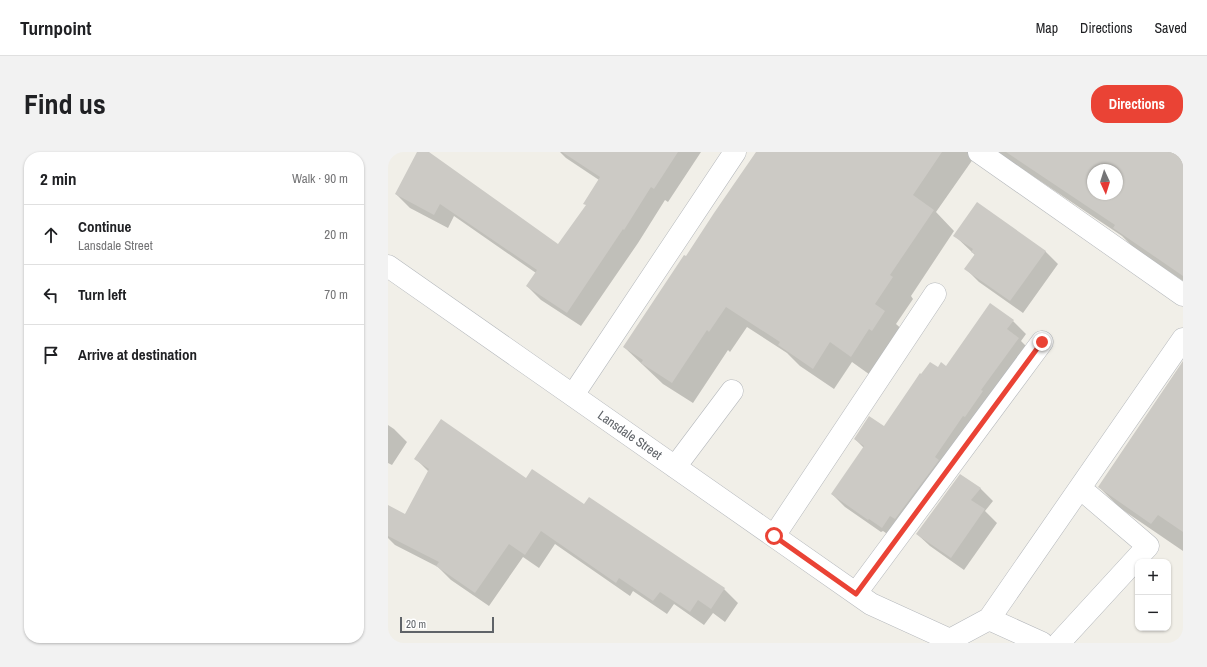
<!DOCTYPE html>
<html lang="en">
<head>
<meta charset="utf-8">
<style>
  body { margin:0; font-family:"Archivo Narrow",sans-serif; background:#f2f2f2; color:#202124 }
  .controls { position:absolute; right:12px; bottom:12px; display:grid; overflow:hidden; border-radius:8px; box-shadow:0 1px 3px #0004 }
  .controls button { width:36px; height:36px; display:grid; place-items:center; padding:0; border:0; border-bottom:1px solid #e0e0e0; background:#fff; color:#202124; font:20px sans-serif }
  .compass { position:absolute; left:699px; top:12px; width:36px; height:36px; border-radius:50%; background:#fff; box-shadow:0 1px 3px #0004; rotate:176deg }
  .scale { position:absolute; left:12px; bottom:10px; width:94px; box-sizing:border-box; padding-left:4px; border:2px solid #5f6368; border-top:0; font-size:11px; line-height:14px; white-space:nowrap; color:#5f6368; -webkit-text-stroke:3px #fff; paint-order:stroke }
  .stop { position:absolute; width:12px; height:12px; margin:-9px; border:3px solid #ea4335; border-radius:50%; background:#fff }
  .stop.end { background:#ea4335; border-color:#fff; box-shadow:0 1px 4px #0008 }
  .list { margin:0; padding:0; list-style:none }
  h2 { display:flex; justify-content:space-between; align-items:center; height:52px; margin:0; padding:0 16px; font-size:17px }
  h2 small { font-size:13px; font-weight:400; color:#757577 }
  .list li { display:grid; grid-template-columns:26px 1fr auto; gap:12px; align-items:center; box-sizing:border-box; height:60px; padding:0 16px; border-top:1px solid #e0e0e0 }
  .list b { display:block; font-size:15px; white-space:nowrap }
  .list p { margin:0; font-size:13px; white-space:nowrap; color:#757577 }
  .list em { font-size:13px; font-style:normal; color:#757577 }
  .icon { flex:none; width:22px; height:22px; fill:none; stroke:currentColor; stroke-width:2; stroke-linecap:round; stroke-linejoin:round }
  .map { position:relative; flex:none; width:795px; height:491px; overflow:hidden; border-radius:16px }
  header { display:flex; align-items:center; gap:24px; box-sizing:border-box; height:56px; padding:0 20px; background:#fff; border-bottom:1px solid #e0e0e0 }
  header strong { font-size:19px }
  nav { display:flex; gap:22px; margin-inline-start:auto; font-size:14px }
  .intro { display:flex; align-items:center; justify-content:space-between; box-sizing:border-box; height:96px; padding:0 24px }
  h1 { margin:0; font-size:28px }
  .button { padding:10px 18px; border-radius:16px; background:#ea4335; color:#fff; font-size:14px; font-weight:700 }
  main { display:flex; gap:24px; padding:0 24px }
  aside { flex:1; background:#fff; border-radius:16px; box-shadow:0 1px 3px #0004 }
  .map>svg:first-child { display:block }
  .shadow { fill:#0003; fill-rule:evenodd }
  .building { fill:#cccac5; fill-rule:evenodd }
  .lines { fill:none; stroke-linecap:round; stroke-linejoin:round }
  .minor-casing { stroke:#b5b8bc; stroke-width:23 }
  .minor { stroke:#fff; stroke-width:22 }
  .route { stroke:#ea4335; stroke-width:5 }
  .labels { text-anchor:middle; dominant-baseline:central; stroke-width:3; stroke-linejoin:round; paint-order:stroke }
  .street-label { font-size:13px; fill:#5f6368; stroke:#fff }
</style>
</head>
<body>
<header>
<strong>Turnpoint</strong>
<nav><a>Map</a><a>Directions</a><a>Saved</a></nav>
</header>
<div class="intro"><h1>Find us</h1><a class="button">Directions</a></div>
<main>
<aside>
<h2>2 min<small>Walk · 90 m</small></h2>
<ul class="list">
<li><svg class="icon" aria-label="ahead" viewBox="0 0 24 24"><path d="M12 20V5M6 11l6-6 6 6"/></svg><div><b>Continue</b><p>Lansdale Street</p></div><em>20 m</em></li>
<li><svg class="icon" aria-label="left" viewBox="0 0 24 24"><path d="M17 20v-9H6M10 6l-5 5 5 5"/></svg><div><b>Turn left</b></div><em>70 m</em></li>
<li><svg class="icon" aria-label="arrive" viewBox="0 0 24 24"><path d="M6 21V4h12l-3 4 3 4H6"/></svg><div><b>Arrive at destination</b></div></li>
</ul>
</aside>
<div class="map">
<svg width="795" height="491" viewBox="0 0 795 491">
  <rect width="100%" height="100%" fill="#f1efe8"/>
  <!-- shadow -->
  <path class="shadow" d="M30,0H39L170,94L199,54L211,28L178,6L172,0H313L280,50L277,48L250,91L193,174L153,148L139,134L148,121L66,64L60,76L22,56L8,42Z
    M369,0H590L548,60L566,79L523,144L525,147L508,172L517,180L485,225L464,210L446,237L412,214L399,201L359,175L342,200L340,198L305,251L275,232L236,195L298,106Z
    M609,0H795V129L747,97L734,84ZM705,18H729V42H705Z
    M566,83L657,99L670,112L635,161L591,130L578,117L587,103Z
    M625,169L638,182L633,189L643,199L508,388L495,379L493,380L457,355L444,342L476,296L467,287L496,275L550,216L558,215Z
    M795,210V399L732,356L711,335Z
    M0,273L6,277L19,290L4,313L0,311Z
    M28,307L138,328L196,353L336,437L350,451L337,470L325,461L316,473L286,452L279,462L245,439L242,444L167,392L151,416L135,405L101,454L63,428L50,415L7,393L0,386V366L18,363L41,320Z
    M592,336L605,349L597,359L609,371L576,418L542,394L529,382Z"/>
  <!-- building -->
  <path class="building" d="M29,0H41L170,92L198,53L195,52L212,25L174,0H290L266,37L263,35L236,78L235,77L179,161L138,134L149,118L52,52L46,63L7,42Z
    M368,0H554L525,43L546,58L502,123L505,125L487,152L497,159L484,179L481,177L463,205L442,190L425,217L390,193L392,190L338,155L321,180L319,178L284,231L253,211L255,208L235,195L296,103L298,104L326,61Z
    M618,0H795V124L725,76L727,73ZM705,18H729V42H705Z
    M589,50L658,99L622,149L576,117L587,102L583,100L585,97L565,84Z
    M602,151L626,168L619,177L631,186L593,238L595,239L577,265L575,264L547,305L551,308L507,367L502,364L494,376L481,367L480,368L443,342L476,294L466,287L481,264L496,274L526,230L532,221L533,222L542,210L550,215L553,210L558,214Z
    M795,209V380L770,363L763,372L710,335Z
    M53,267L138,326L144,317L196,352L201,345L337,436L323,457L310,448L302,460L272,440L265,449L231,426L228,431L153,379L137,403L121,392L87,441L48,414L51,410L0,384V353L17,362L41,317L26,307Z
    M572,322L593,336L583,348L597,357L563,406L528,382Z"/>
  <g class="lines">
    <!-- minor casing -->
    <g class="minor-casing">
      <path id="minor" d="M591,0L795,143
        M0,114L483,452L562,488L601,467
        M185,243L347,0
        M287,315L344,239
        M386,384L547,142
        M468,441L654,190
        M654,491L601,467L795,187
        M671,491L760,394L692,336"/>
    </g>
    <!-- minor -->
    <use href="#minor" class="minor"/>
  </g>
  <g class="lines">
    <!-- route -->
    <path class="route" d="M386,384L468,442L654,190"/>
  </g>
  <g class="labels">
    <!-- street labels -->
    <g class="street-label">
      <text transform="translate(242 283) rotate(35)">Lansdale Street</text>
    </g>
  </g>
</svg>
<div class="controls">
<button>+</button>
<button>−</button>
</div>
<svg class="compass" viewBox="-18 -18 36 36"><path d="M0-13l5 13h-10z" fill="#e53935"/><path d="M0 13l5-13h-10z" fill="#757577"/></svg>
<div class="scale">20 m</div>
<div class="stop" style="left:386px;top:384px"></div>
<div class="stop end" style="left:654px;top:190px"></div>
</div>
</main>
</body>
</html>
